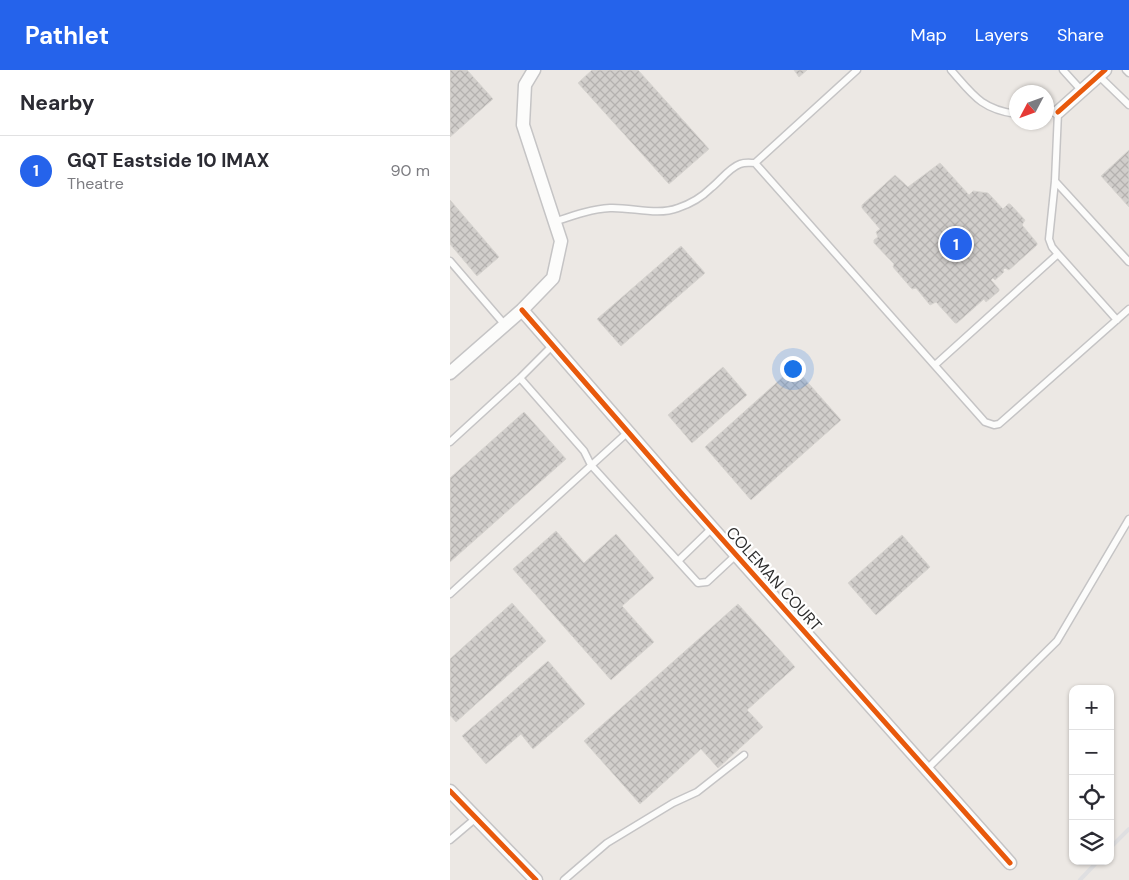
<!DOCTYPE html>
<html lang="en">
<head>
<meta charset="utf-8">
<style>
  body { margin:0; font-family:"DM Sans",sans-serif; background:#f7f7f7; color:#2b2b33 }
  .controls { position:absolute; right:15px; bottom:15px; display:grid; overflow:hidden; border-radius:10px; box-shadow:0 1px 4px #0004 }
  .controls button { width:45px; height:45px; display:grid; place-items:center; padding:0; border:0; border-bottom:1px solid #e1e1e2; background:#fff; color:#2b2b33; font:25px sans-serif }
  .compass { position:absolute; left:559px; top:15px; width:45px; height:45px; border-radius:50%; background:#fff; box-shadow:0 1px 4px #0004; rotate:229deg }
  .you { position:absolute; left:342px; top:298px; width:18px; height:18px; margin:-12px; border:4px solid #fff; border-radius:50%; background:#1a73e8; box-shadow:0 0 0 8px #1a73e833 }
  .badge { display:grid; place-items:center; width:32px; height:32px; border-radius:50%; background:#2563eb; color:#fff; font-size:16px; font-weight:700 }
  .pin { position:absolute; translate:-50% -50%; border:2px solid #fff; box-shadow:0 1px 5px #0006 }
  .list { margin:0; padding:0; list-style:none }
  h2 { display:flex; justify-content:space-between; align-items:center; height:65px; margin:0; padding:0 20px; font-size:21px }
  h2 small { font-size:16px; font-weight:400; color:#7c7c81 }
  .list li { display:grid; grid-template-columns:32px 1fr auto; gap:15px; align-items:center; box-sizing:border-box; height:70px; padding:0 20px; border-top:1px solid #e1e1e2 }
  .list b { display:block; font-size:19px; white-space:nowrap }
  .list p { margin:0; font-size:16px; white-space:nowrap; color:#7c7c81 }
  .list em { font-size:16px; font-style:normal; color:#7c7c81 }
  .icon { flex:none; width:28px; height:28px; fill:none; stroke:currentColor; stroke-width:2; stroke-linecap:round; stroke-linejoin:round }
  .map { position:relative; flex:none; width:679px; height:810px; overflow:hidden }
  header { display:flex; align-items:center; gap:30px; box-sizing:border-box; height:70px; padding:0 25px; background:#2563eb; color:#fff }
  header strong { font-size:24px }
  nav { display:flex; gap:28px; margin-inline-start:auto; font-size:18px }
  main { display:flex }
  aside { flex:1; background:#fff }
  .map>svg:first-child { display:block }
  .building { fill:url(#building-cross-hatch); stroke:#d7d4d0 }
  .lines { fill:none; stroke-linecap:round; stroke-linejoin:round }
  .lane-casing { stroke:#c5c4c5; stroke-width:9 }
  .street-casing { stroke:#c5c4c5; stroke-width:15 }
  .lane { stroke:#fcfcfb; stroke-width:6 }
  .street { stroke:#fcfcfb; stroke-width:12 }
  .rail { stroke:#dfdfe1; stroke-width:4 }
  .cycleway-casing { stroke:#fff; stroke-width:8 }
  .cycleway { stroke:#e8590c; stroke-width:5 }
  .labels { text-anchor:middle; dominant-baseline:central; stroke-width:4.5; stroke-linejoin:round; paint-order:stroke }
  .street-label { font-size:16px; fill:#2e2e2e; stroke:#fff }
</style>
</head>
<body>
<header>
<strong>Pathlet</strong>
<nav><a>Map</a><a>Layers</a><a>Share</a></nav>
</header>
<main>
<aside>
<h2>Nearby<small></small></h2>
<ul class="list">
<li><span class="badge">1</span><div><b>GQT Eastside 10 IMAX</b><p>Theatre</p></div><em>90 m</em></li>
</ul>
</aside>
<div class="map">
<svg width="679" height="810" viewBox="0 0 679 810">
  <defs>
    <pattern id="building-cross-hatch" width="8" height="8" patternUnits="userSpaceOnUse" patternTransform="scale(1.25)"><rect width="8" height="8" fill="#d1cecb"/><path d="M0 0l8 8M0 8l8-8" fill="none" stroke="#b4b1af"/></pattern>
  </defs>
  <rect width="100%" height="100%" fill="#ece8e4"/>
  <!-- building -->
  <path class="building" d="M0,0H17L43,29L0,67Z
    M142,0H188L259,79L219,114L128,13Z
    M344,0H357L349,7Z
    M679,80V137L651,106Z
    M490,93L519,125L523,121L538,123L553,139L558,134H560L575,150L572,155L587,173V175L559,200L555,198L553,200L554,202L545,210L543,208L541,210L549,219V221L536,232L534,229L507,253H505L486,232L480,235L466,218L462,219L443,197L444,194L424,173V170L428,167L426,162L430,159L412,138V135L445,105L458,117Z
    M0,130L49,187L27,206L0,174Z
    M231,176L255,203L171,276L147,249Z
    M273,297L297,325L242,373L218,345Z
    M344,297L391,350L301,430L255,377Z
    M74,342L116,389L0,492V408Z
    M106,461L134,493L166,464L204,508L172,536L204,572L161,610L63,499Z
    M452,465L480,497L426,545L398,513Z
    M62,533L96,571L6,652L0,645V589Z
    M288,534L345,597L297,640L313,657L268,698L251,679L190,734L134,671Z
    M98,591L135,634L83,679L71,664L36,694L12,666Z"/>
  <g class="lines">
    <!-- lane casing -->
    <g class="lane-casing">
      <path id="lane" d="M501,0C523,25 531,39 566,44
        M613,0L632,21
        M676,0L679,3
        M649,6L679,35
        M305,93L535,352L544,355L549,354L679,239
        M605,111L679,192
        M104,152C122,146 141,139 160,138C182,137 207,146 228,138C240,134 252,127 261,118C270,111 279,98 290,94C295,92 300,93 305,93L407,0
        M608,184L667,250
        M0,191L55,255
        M485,295L608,184L602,177L599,169L605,111L608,42L596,43
        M70,308L134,381L141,395L248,513L257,512L286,485
        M0,372L70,308L103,275
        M228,491L262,458
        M0,524L178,362
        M477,699L607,571L679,449
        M0,770L26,748
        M114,810L157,773L223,733L247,722L294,685"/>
    </g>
    <!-- street casing -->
    <g class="street-casing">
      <path id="street" d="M608,42L655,0
        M72,240L232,424L560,793
        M0,303L72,240L103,208L111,171L73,55L75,15L84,0
        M0,721L86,810"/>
    </g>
    <!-- lane -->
    <use href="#lane" class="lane"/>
    <!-- street -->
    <use href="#street" class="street"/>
    <!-- rail -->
    <path class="rail" d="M660,778L679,759
      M630,810L648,791"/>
    <!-- cycleway casing -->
    <g class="cycleway-casing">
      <path id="cycleway" d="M608,42L655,0
        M72,240L232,424L560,793
        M0,721L86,810"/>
    </g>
    <!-- cycleway -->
    <use href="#cycleway" class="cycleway"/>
  </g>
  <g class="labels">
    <!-- street labels -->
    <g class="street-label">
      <text transform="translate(324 509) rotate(48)">COLEMAN COURT</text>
    </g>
  </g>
</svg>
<div class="controls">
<button>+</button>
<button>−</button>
<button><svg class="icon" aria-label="locate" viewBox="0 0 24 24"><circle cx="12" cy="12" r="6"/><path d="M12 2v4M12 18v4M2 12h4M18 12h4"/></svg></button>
<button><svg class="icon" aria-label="layers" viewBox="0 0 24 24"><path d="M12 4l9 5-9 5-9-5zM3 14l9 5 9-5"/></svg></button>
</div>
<svg class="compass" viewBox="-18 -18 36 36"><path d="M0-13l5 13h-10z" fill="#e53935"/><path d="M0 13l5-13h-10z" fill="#7c7c81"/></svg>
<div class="you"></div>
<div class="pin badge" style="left:506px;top:174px">1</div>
</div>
</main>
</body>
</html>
